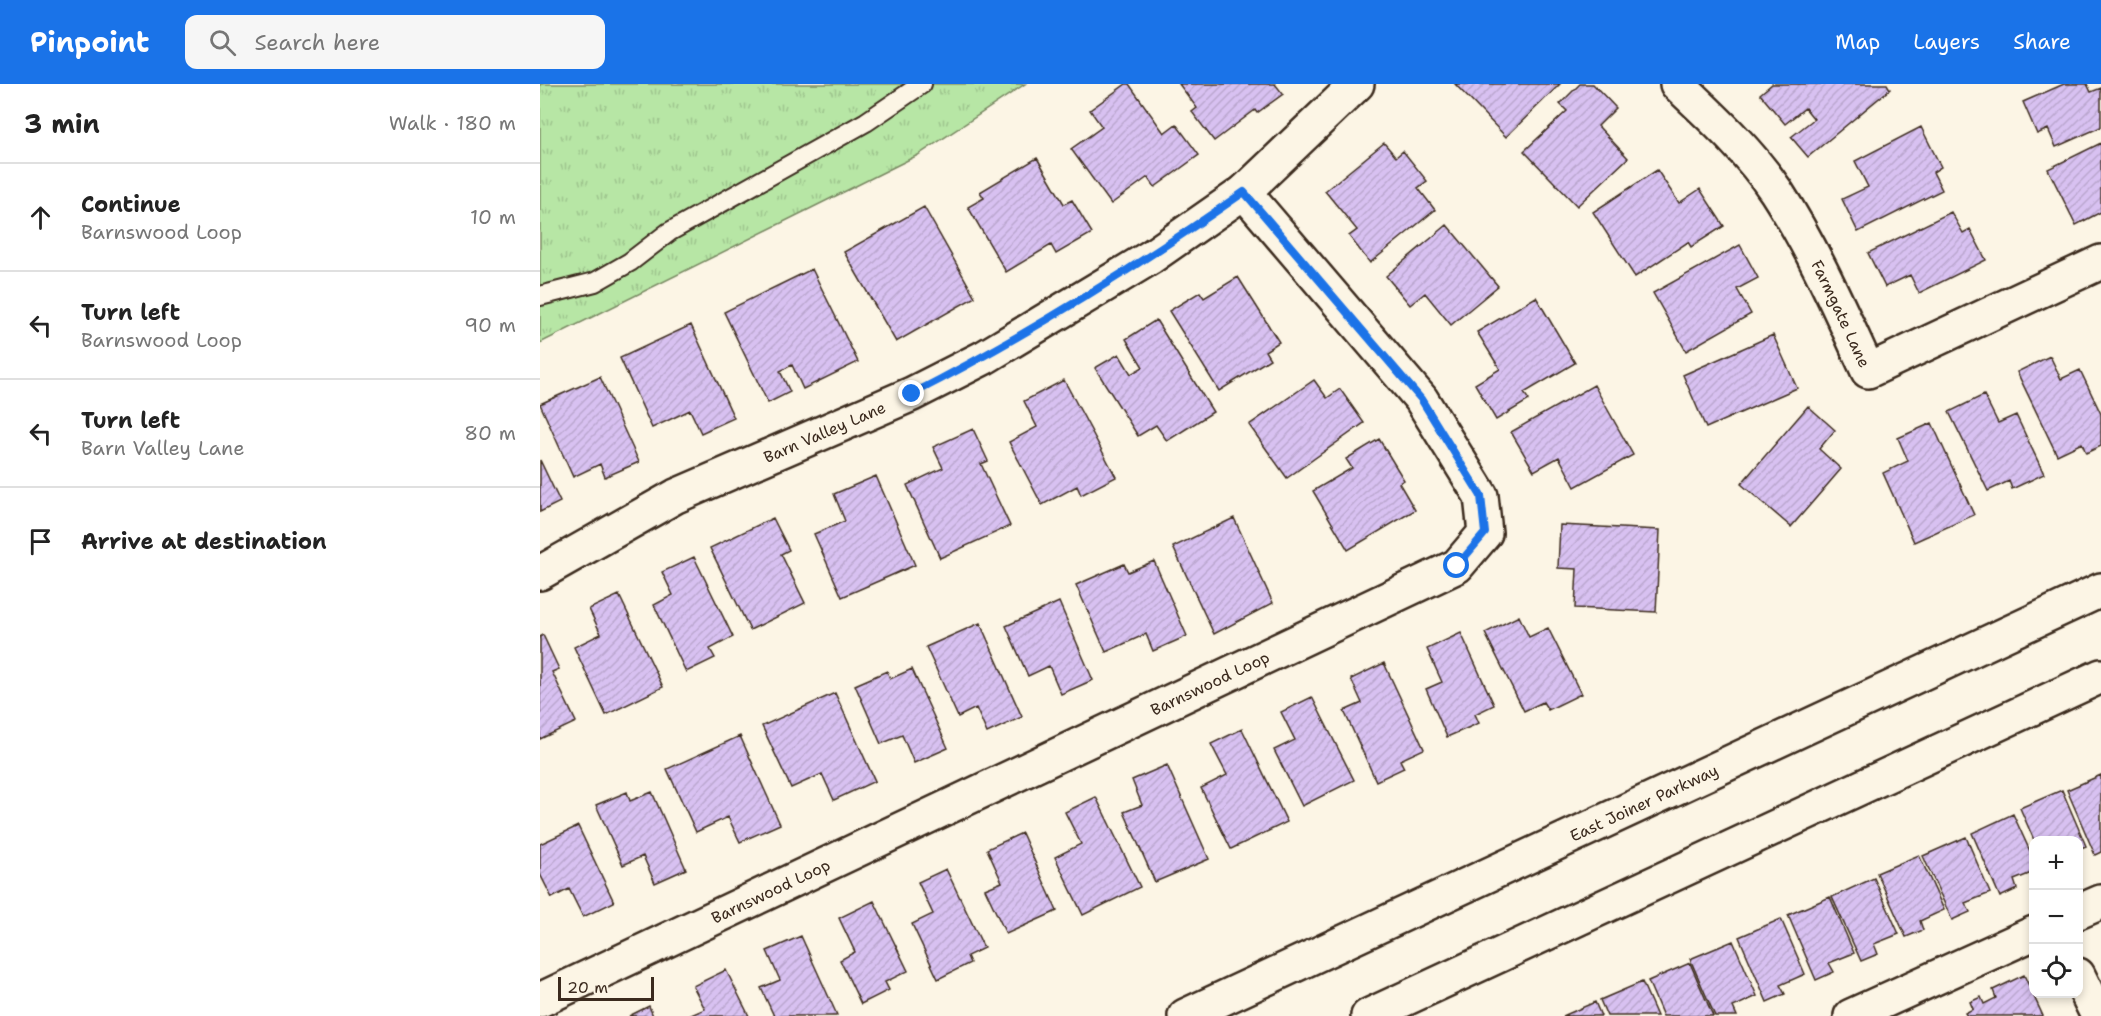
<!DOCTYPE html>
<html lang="en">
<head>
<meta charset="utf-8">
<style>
  body { margin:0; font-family:"Shantell Sans",sans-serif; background:#f6f6f6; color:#222 }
  .controls { position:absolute; right:18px; bottom:18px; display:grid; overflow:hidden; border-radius:12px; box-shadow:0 3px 9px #0003 }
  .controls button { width:54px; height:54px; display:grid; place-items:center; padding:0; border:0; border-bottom:2px solid #e0e0e0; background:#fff; color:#222; font:30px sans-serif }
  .scale { position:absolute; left:18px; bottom:15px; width:96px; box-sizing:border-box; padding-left:6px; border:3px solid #3b2a1e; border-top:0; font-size:16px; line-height:21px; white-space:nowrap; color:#3b2a1e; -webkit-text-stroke:4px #fcf5e5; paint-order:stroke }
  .stop { position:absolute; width:18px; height:18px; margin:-14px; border:4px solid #1a73e8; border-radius:50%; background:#fff }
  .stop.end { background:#1a73e8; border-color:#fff; box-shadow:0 2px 6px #0008 }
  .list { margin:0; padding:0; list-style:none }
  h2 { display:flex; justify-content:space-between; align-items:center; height:78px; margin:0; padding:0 24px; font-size:26px }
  h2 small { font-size:20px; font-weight:400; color:#767676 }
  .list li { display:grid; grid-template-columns:39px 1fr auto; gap:18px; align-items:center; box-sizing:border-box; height:108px; padding:0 24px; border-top:2px solid #e0e0e0 }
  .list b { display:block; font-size:22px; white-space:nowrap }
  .list p { margin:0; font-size:20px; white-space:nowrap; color:#767676 }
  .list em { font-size:20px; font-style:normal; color:#767676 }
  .icon { flex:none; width:33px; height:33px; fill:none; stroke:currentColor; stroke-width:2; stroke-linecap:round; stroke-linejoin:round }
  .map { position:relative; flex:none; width:1561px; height:932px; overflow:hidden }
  header { display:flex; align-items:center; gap:36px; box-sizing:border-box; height:84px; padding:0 30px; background:#1a73e8; color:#fff }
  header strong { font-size:28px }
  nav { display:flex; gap:33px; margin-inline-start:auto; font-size:21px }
  .search { width:420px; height:54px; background:#f6f6f6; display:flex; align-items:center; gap:15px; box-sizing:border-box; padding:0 21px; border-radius:12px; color:#767676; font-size:22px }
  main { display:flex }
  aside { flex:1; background:#fff }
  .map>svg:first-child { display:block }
  .grass { fill:url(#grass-tufts); stroke:#798862; stroke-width:1.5 }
  .building { fill:url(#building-hatch); stroke:#3b2a1e; stroke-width:1.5 }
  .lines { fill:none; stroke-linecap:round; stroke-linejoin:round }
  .service-casing { stroke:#3b2a1e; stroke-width:22 }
  .minor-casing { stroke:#3b2a1e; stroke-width:38 }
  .secondary-casing { stroke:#3b2a1e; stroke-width:38 }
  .service { stroke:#fcf5e5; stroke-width:18 }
  .minor { stroke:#fcf5e5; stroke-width:33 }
  .secondary { stroke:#fcf5e5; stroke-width:33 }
  .route { stroke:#1a73e8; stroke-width:8 }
  .labels { text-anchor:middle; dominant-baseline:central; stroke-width:4.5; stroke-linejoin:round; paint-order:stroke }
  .street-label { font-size:16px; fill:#3b2a1e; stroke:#fcf5e5 }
</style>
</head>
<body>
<header>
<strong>Pinpoint</strong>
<div class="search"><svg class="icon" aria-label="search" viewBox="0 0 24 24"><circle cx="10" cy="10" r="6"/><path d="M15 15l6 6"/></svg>Search here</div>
<nav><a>Map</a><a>Layers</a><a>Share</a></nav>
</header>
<main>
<aside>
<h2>3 min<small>Walk · 180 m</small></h2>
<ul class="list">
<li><svg class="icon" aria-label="ahead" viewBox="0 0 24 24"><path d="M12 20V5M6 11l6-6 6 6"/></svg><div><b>Continue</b><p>Barnswood Loop</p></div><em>10 m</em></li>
<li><svg class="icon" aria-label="left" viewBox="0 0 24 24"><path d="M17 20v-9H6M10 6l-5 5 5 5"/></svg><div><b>Turn left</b><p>Barnswood Loop</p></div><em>90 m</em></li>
<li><svg class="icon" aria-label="left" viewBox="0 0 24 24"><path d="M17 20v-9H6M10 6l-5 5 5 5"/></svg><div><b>Turn left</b><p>Barn Valley Lane</p></div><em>80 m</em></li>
<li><svg class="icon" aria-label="arrive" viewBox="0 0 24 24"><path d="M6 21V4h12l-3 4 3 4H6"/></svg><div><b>Arrive at destination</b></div></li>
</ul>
</aside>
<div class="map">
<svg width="1561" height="932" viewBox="0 0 1561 932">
  <defs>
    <pattern id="grass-tufts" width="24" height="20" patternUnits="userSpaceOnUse" patternTransform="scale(1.5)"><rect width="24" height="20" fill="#b7e6a5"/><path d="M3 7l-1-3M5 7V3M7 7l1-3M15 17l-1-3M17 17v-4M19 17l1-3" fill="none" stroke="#9ec58e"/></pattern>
    <pattern id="building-hatch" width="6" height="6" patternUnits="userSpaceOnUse" patternTransform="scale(1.5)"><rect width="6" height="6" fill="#d8c1f1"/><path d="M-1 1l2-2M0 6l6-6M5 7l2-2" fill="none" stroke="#baa6ce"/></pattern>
  </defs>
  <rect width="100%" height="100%" fill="#fcf5e5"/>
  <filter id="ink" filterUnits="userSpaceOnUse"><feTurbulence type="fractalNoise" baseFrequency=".0167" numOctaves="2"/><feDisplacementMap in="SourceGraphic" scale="12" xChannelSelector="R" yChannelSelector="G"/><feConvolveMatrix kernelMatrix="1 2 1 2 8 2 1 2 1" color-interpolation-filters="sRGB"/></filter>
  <g filter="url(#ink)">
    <!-- grass -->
    <path class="grass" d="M0,0H485L378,71L0,259Z"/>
    <!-- building -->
    <path class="building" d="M586,0H589L624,49L636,40L659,71L615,103L608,93L571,120L531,65L562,43L550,26Z
      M639,0H735L743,10L717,29L715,26L674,57L652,28L657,24Z
      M915,0H1020L966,53Z
      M1040,0H1053L1076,24L1058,42L1088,74L1037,122L984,67L1027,27L1020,20Z
      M1232,0H1347L1350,5L1268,73L1251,53L1274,35L1265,24L1245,40L1220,10Z
      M1524,0H1547L1551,8L1561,4V43L1516,63L1508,45L1497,50L1483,18Z
      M1381,43L1401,83L1393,88L1402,106L1318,148L1302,115L1328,103L1315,77Z
      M844,59L856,73L863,67L887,97L878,104L895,126L830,179L809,152L817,146L785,107Z
      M1561,59V128L1536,141L1508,85Z
      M497,74L524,120L532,116L552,149L516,170L511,161L466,188L428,123L444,114L440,108Z
      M1117,86L1139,119L1160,105L1184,142L1151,163L1148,158L1095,193L1053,128Z
      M384,123L435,213L356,258L304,168Z
      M1411,128L1423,149L1430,145L1446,176L1379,209L1370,191L1345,203L1328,169Z
      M907,141L958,202L911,241L885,209L870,221L846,192Z
      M1200,161L1218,194L1197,205L1211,230L1146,267L1113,209Z
      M272,185L318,278L263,305L252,281L240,287L250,308L228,319L184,228Z
      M698,193L739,258L725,267L730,275L679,307L629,227L660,208L664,214Z
      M996,213L1035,279L984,309L989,316L956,336L935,300L960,285L937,248Z
      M616,236L673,328L627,357L616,341L598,352L555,284L579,270L591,290L603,283L586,255Z
      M151,241L194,334L161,349L150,326L112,344L80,274Z
      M1233,251L1257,304L1166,344L1143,291Z
      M1510,272L1521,295L1540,286L1561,330V362L1546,369L1542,359L1517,371L1477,288Z
      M60,293L99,378L65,393L60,380L33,393L0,320Z
      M524,296L576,393L541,411L537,402L502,421L469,358L497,343L484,317Z
      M774,296L787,314L800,305L824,339L747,394L709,341Z
      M1054,301L1093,371L1035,403L1019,373L994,387L971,348Z
      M1444,311L1458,339L1476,331L1504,390L1472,405L1469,397L1448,407L1409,328Z
      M1268,322L1295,346L1279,365L1301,385L1251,443L1201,400Z
      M1392,339L1434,431L1374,458L1343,389L1368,377L1358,354Z
      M433,345L448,377L441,380L470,442L400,474L367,401L403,384L393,363Z
      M839,355L864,396L859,399L875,426L808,466L773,407L812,384L806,375Z
      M0,376L20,418L0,428Z
      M336,392L375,481L302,513L274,450L305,437L294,410Z
      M233,434L249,466L241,470L265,519L210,546L170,464Z
      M694,434L733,519L674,550L633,463Z
      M1020,441L1120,446L1116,528L1035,524L1037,485L1018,484Z
      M154,473L193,553L170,565L175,574L146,588L114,521L133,511L122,488Z
      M614,477L647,552L613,567L606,550L566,568L536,501L584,480L588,488Z
      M79,511L123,603L66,631L34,563L61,550L49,525Z
      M519,518L553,596L521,610L509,582L488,592L466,542Z
      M979,532L989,553L1008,544L1041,610L1008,626L1003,618L984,627L945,549Z
      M440,539L482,633L447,649L436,624L418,633L386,563Z
      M921,549L954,621L935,630L939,639L907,653L886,605L902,598L887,565Z
      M3,551L19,585L12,588L36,638L0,655V553Z
      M844,579L884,665L860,676L864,684L836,697L804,627L822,619L811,595Z
      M372,585L408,664L374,679L362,651L341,660L315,601L347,587L350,595Z
      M295,609L335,697L294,716L282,690L251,704L222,642Z
      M772,613L814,696L762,722L734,666L755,656L741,628Z
      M702,645L747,738L691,765L661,704L687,691L671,660Z
      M200,652L240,740L200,758L188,733L156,748L127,685Z
      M627,681L669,775L615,798L584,728L602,721L592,696Z
      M1561,691V768L1555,771L1527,706Z
      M1522,706L1546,762L1538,765V756H1494L1480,724Z
      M87,708L90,717L112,708L146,785L115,799L103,772L83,781L56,721Z
      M556,713L600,803L543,831L515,773L541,760L525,728Z
      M1473,730L1494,776V788L1474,796L1477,805L1460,813L1432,749Z
      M38,742L74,818L43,833L29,805L12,814L0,790V760Z
      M482,749L517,827L466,850L445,805L462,798L447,765Z
      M1426,753L1450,809L1425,819L1430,828L1412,836L1383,772Z
      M1379,771L1404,826L1380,837L1383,846L1366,853L1337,789Z
      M406,785L444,864L427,872L430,879L398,895L372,840L393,830L378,798Z
      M1334,794L1359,850L1334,860L1338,870L1321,877L1292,813Z
      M1290,813L1314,869L1289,879L1294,888L1276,896L1248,831Z
      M334,817L368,887L345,898L349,906L321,920L300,876L315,868L299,834Z
      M1241,835L1265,890L1240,901L1245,910L1227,918L1199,853Z
      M261,852L297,931L296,932H234L221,904L240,896L227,867Z
      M1193,857L1217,912L1193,923L1197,932H1175L1150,875Z
      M1150,879L1173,932H1123L1108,897Z
      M186,886L209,932H149L165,925L153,902Z
      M1484,891L1503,932H1427L1425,929L1433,925L1430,918L1441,913L1444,920L1456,914L1453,906Z
      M1102,898L1117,932H1067L1060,916Z
      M1055,918L1061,932H1023Z
      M109,922L113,932H89Z"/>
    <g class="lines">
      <!-- service casing -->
      <g class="service-casing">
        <path id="service" d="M0,212L55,198L90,178L129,148L326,38L382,0"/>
      </g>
      <!-- minor casing -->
      <g class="minor-casing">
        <g id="minor">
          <path id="s1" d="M1137,0C1172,33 1209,67 1236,107C1273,164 1300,226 1328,287L1561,178"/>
          <path id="s2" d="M0,489L136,412L372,310L445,273L611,173L704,108L817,0"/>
          <path d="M1538,828L1561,818"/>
          <path d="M1538,891L1558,932"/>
          <path id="s3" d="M0,916L917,482L945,449L941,412L881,315L704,108"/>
          <path d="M1311,932L1494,849"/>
        </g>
      </g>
      <!-- secondary casing -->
      <g class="secondary-casing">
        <g id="secondary">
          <path id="s4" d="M645,932L1561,506"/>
          <path d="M828,932L1561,592"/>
        </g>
      </g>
      <!-- service -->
      <use href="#service" class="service"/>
      <!-- minor -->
      <use href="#minor" class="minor"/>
      <!-- secondary -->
      <use href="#secondary" class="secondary"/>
    </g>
  </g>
  <g class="lines" filter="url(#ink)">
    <!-- route -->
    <path class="route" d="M372,310C488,251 598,182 704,108L881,315L941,412L945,449L917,482"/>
  </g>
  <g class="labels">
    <!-- street labels -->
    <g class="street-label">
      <text stroke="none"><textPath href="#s1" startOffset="285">Farmgate Lane</textPath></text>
      <text stroke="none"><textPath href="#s2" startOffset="318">Barn Valley Lane</textPath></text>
      <text stroke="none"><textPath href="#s3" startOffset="741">Barnswood Loop</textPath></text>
      <text stroke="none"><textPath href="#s4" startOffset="506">East Joiner Parkway</textPath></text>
      <text stroke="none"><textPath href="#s3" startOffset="255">Barnswood Loop</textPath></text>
    </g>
  </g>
</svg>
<div class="controls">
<button>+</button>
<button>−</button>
<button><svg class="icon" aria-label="locate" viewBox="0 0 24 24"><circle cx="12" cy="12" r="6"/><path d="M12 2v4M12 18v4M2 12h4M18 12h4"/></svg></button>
</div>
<div class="scale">20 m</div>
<div class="stop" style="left:917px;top:482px"></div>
<div class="stop end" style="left:372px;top:310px"></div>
</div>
</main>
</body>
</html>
